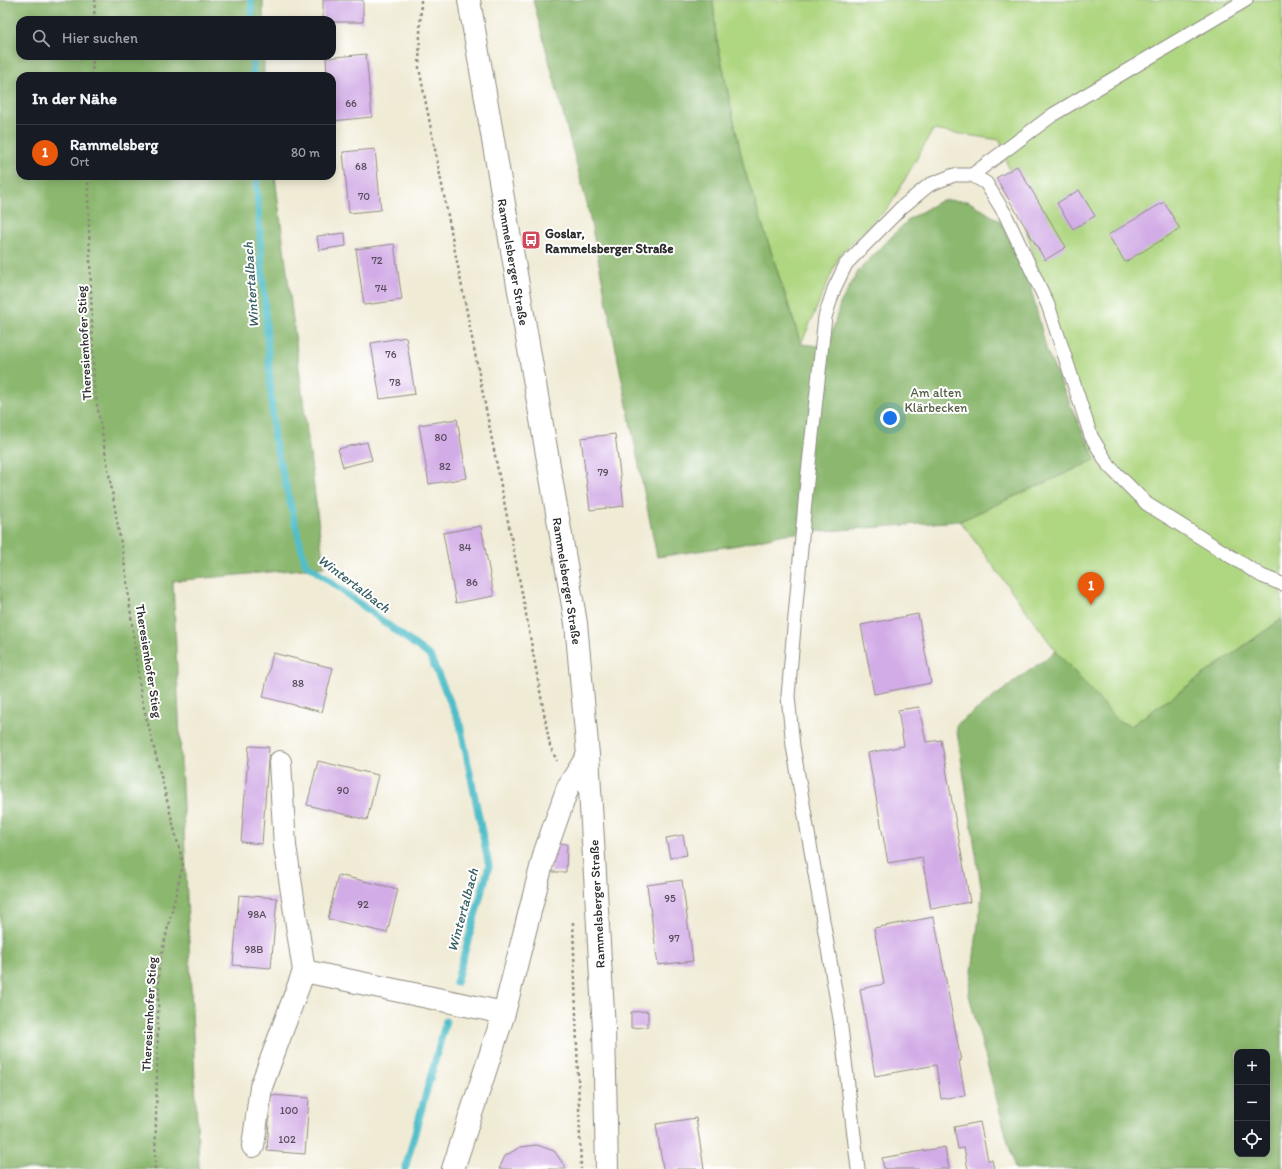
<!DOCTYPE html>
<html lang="de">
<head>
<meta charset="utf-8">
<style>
  body { margin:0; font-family:Itim,sans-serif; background:#242831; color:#f1f3f6 }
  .controls { position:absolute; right:12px; bottom:12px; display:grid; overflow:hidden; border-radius:8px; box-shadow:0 2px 10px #0003 }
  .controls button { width:36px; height:36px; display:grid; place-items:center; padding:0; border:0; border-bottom:1px solid #363941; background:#171b24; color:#f1f3f6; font:20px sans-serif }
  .you { position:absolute; left:890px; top:418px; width:14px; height:14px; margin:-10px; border:3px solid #fff; border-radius:50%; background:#1a73e8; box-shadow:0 0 0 6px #1a73e833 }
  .badge { display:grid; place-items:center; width:26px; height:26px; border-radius:50%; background:#ea580c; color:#fff; font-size:13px; font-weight:700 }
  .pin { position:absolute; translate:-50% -33px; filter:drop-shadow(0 1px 2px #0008) }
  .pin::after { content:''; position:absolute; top:21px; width:14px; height:12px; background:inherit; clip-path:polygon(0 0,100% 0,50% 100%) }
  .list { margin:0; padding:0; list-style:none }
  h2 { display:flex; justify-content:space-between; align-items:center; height:52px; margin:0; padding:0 16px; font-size:17px }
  h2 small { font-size:13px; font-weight:400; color:#9ea1a6 }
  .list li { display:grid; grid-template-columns:26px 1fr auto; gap:12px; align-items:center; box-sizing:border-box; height:56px; padding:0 16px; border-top:1px solid #363941 }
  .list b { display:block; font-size:15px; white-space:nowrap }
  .list p { margin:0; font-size:13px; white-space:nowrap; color:#9ea1a6 }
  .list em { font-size:13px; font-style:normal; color:#9ea1a6 }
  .icon { flex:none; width:22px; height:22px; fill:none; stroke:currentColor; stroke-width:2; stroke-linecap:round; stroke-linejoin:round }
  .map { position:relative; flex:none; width:1282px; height:1169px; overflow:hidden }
  .search { position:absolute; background:#171b24; box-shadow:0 2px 10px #0003; left:16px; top:16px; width:320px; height:44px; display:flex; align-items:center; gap:10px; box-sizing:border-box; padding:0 14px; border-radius:12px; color:#9ea1a6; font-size:15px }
  .panel { position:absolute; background:#171b24; box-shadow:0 2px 10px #0003; left:16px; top:72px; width:320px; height:108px; border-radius:12px }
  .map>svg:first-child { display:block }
  .green { fill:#afd680; stroke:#6d8056 }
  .forest { fill:#8bb76e; stroke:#5b714c; fill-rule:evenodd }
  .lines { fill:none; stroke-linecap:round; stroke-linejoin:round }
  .stream { stroke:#51bec9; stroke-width:7 }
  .building { fill:#d2ace6 }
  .lane-casing { stroke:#8e8b80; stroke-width:15 }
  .street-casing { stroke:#8e8b80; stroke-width:24 }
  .path { stroke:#8e8b80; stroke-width:2.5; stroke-dasharray:3 3; stroke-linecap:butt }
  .lane { stroke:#fff; stroke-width:13 }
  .street { stroke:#fff; stroke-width:22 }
  .labels { text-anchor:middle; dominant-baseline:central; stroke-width:4; stroke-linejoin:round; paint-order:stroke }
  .number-label { font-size:11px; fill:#554b5a }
  .poi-label { font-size:13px; font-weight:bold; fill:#2b2b2b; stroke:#fff; text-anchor:start }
  .street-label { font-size:13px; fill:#2b2b2b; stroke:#fff }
  .park-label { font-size:13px; fill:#535e44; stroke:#fff }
  .water-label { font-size:14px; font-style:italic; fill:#385e62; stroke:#fff }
</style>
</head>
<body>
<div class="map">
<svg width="1282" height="1169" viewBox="0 0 1282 1169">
  <rect width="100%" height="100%" fill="#fff"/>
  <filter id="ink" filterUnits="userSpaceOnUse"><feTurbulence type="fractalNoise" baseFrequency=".025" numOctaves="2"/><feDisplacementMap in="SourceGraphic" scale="8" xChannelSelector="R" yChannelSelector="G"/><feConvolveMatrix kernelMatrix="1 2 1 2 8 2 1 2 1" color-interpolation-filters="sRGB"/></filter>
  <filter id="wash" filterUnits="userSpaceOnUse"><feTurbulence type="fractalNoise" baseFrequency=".012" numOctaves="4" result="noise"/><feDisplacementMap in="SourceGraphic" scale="16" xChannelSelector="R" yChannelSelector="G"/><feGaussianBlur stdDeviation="0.9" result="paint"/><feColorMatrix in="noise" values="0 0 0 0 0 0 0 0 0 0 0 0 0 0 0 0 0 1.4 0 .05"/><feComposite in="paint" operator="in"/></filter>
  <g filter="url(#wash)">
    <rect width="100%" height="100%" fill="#f0ebd5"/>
    <!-- green -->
    <path class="green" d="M713,0H1282V619L1131,726L1118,722L1056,651L960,521L1094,460L1000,140L933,130L889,207L840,254L801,344L744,168L716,36Z"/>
    <!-- forest -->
    <path class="forest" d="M0,0H263V20H20V56H264V76H20V176H275L324,567L173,581L199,1169H0Z
      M533,0H713L716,36L744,168L801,344L828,347L840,304L859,270L909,219L942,200L968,201L1000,221L1028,276L1047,352L1095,460L960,521L785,534L739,545L657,557L588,208Z
      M1282,619V1169H1015L969,995L982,893L956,725L1056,651L1118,721L1131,726ZM1237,1052H1267V1154H1237Z"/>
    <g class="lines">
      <!-- stream -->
      <path class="stream" d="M251,0L252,20
        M253,56V76
        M256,176L274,438L305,563L430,656L460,724L489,866L456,983
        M405,1169L446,1021"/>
    </g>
    <g id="blocks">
      <!-- building -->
      <path class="building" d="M323,0H363V22H332V20H323Z
        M366,54L372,117L332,121V76H327L326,58Z
        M375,149L381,210L349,213L343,152Z
        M1017,166L1066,247L1045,260L996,178Z
        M1079,190L1095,216L1073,229L1057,203Z
        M1164,202L1180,229L1125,262L1108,235Z
        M345,233L346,246L319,250L317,236Z
        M394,244L402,300L364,305L356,249Z
        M406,337L415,394L380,399L371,343Z
        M457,419L467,478L429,484L419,425Z
        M615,434L624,506L590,510L581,438Z
        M367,442L372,460L343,467L338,449Z
        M481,526L494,596L456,603L443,533Z
        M918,614L931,683L874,694L861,625Z
        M273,653L333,668L322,712L263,697Z
        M919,707L926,742L941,740L970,902L931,909L922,857L888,863L868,753L904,746L898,710Z
        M249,746L269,747L262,844L241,842Z
        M318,761L378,775L367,820L307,805Z
        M683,835L687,855L670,858L666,838Z
        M552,843L567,844L566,872H551Z
        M338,875L398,889L387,933L328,919Z
        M682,880L693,961L658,965L647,885Z
        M239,895L277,898L271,968L233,965Z
        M934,917L961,1061H959L965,1095L941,1099L936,1065L875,1076L860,989L884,984L874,928Z
        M648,1011V1027L631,1028V1012Z
        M271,1095L309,1098L305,1154L267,1151Z
        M696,1118L704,1169H663L656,1124Z
        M980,1122L988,1160H992L994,1169H968L964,1148L958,1149L954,1127Z
        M537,1145L554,1151L567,1169H499L505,1156L520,1147Z
        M945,1147L949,1169H884L882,1158Z"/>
    </g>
  </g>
  <g filter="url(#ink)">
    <use href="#blocks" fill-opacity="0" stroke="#8e8b80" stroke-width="1"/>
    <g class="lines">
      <!-- lane casing -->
      <g class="lane-casing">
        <path id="lane" d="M972,175L1054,114L1246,0
          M858,1169L840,1019L793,746L788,696L806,491L825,317L834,289L846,264L901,208L929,185L954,175H972L986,183L1005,214L1048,305L1091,436L1109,466L1147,504L1262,576L1282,584"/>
      </g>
      <!-- street casing -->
      <g class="street-casing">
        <path id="street" d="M469,0L576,623L588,755L604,1029L607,1169
          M280,762L285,846L304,971L504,1013
          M253,1146L261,1087L304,971
          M453,1169L504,1013L545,852L568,787L588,755"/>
      </g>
      <!-- path -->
      <path class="path" d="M421,0L419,68L524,603L550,746L557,761
        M94,20L95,0
        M92,76L93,56
        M88,176V196L94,387L125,567L141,696L183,864L159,965L155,1169
        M573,922L581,1169"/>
      <!-- lane -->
      <use href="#lane" class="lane"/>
      <!-- street -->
      <use href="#street" class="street"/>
    </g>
  </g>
  <!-- icons -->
  <defs>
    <g id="bus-square" transform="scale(1)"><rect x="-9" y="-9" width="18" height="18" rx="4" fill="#d1495b" stroke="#fff"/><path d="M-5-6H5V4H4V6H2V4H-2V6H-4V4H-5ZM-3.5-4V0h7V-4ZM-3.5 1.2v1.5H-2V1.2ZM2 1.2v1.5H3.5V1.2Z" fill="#fff"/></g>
  </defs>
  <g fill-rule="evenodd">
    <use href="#bus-square" x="531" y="240"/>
  </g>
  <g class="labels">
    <!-- number labels -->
    <g class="number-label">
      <text x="351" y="103">66</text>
      <text x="361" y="166">68</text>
      <text x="364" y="196">70</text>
      <text x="377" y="260">72</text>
      <text x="381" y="288">74</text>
      <text x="391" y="354">76</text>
      <text x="395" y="382">78</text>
      <text x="441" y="437">80</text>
      <text x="445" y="466">82</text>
      <text x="603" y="472">79</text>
      <text x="465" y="547">84</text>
      <text x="472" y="582">86</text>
      <text x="298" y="683">88</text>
      <text x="343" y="790">90</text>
      <text x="670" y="898">95</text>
      <text x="363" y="904">92</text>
      <text x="257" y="914">98A</text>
      <text x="674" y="938">97</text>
      <text x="254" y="949">98B</text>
      <text x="289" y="1110">100</text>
      <text x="287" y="1139">102</text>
    </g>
    <!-- poi labels -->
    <g class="poi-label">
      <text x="545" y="233">Goslar,<tspan x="545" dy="15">Rammelsberger Straße</tspan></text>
    </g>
    <!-- street labels -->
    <g class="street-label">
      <text transform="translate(513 262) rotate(80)">Rammelsberger Straße</text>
      <text transform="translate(84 343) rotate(-93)">Theresienhofer Stieg</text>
      <text transform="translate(567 581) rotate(81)">Rammelsberger Straße</text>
      <text transform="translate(149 661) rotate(81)">Theresienhofer Stieg</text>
      <text transform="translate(597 904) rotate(-93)">Rammelsberger Straße</text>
      <text transform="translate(149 1014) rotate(-87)">Theresienhofer Stieg</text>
    </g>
    <!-- park labels -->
    <g class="park-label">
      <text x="936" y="392">Am alten<tspan x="936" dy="15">Klärbecken</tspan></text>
    </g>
    <!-- water labels -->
    <g class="water-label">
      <text transform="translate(251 285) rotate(-94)">Wintertalbach</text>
      <text transform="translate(354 584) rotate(37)">Wintertalbach</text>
      <text transform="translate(463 910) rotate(-75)">Wintertalbach</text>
    </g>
  </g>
</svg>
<div class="controls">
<button>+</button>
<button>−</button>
<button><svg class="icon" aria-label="locate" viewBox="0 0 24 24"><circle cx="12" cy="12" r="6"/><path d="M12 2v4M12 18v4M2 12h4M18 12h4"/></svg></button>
</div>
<div class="you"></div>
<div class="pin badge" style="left:1091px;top:605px">1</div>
<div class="search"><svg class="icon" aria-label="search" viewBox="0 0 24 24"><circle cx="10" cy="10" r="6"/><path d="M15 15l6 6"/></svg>Hier suchen</div>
<section class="panel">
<h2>In der Nähe<small></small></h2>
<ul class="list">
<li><span class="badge">1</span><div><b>Rammelsberg</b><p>Ort</p></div><em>80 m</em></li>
</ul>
</section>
</div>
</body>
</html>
